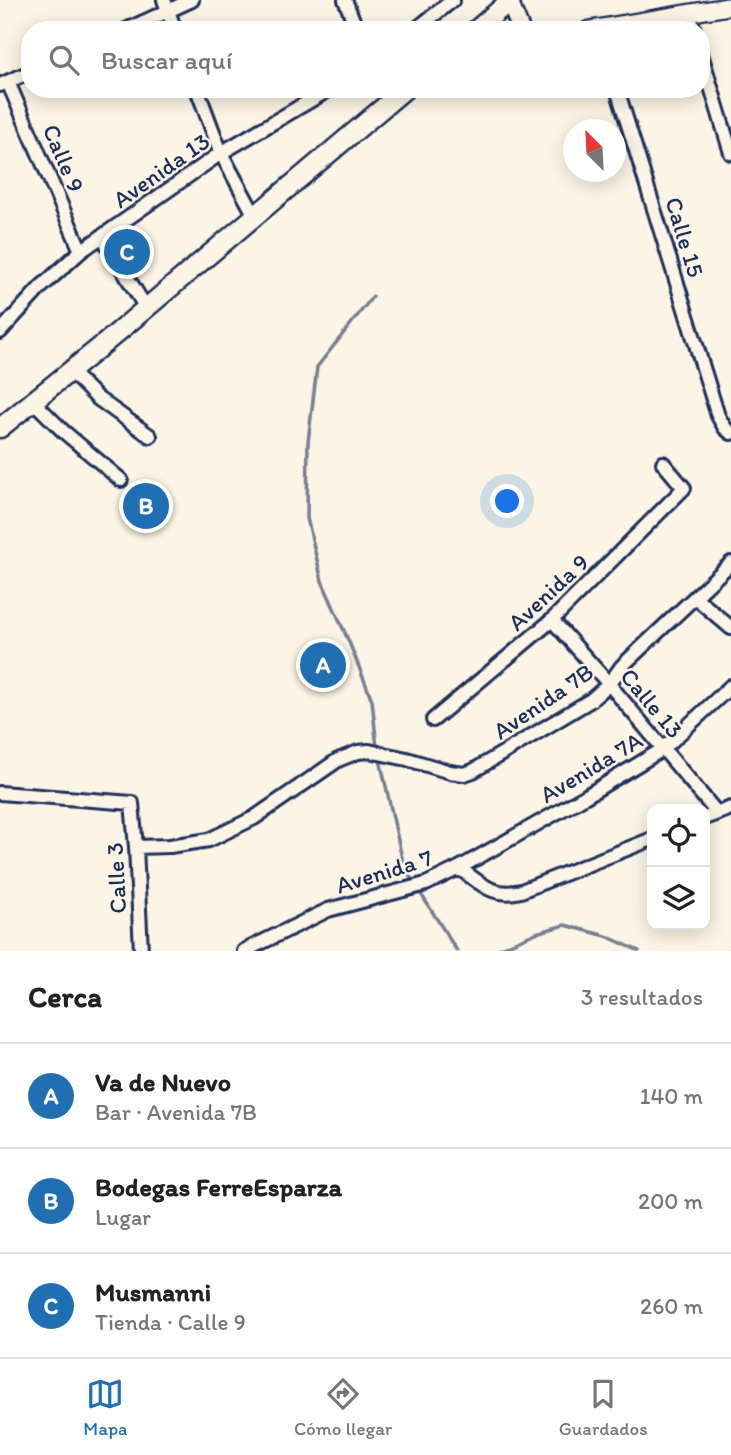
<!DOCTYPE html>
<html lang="es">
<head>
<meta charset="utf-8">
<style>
  body { margin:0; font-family:Itim,sans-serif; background:#f2f2f2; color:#222 }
  .controls { position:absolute; right:21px; bottom:21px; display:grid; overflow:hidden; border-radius:14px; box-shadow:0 4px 18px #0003 }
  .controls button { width:63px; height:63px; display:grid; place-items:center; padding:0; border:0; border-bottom:2px solid #e0e0e0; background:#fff; color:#222; font:35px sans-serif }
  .compass { position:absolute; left:563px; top:119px; width:63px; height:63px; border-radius:50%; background:#fff; box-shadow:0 4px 18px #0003; rotate:336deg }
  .you { position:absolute; left:508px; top:502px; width:24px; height:24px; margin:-18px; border:5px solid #fff; border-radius:50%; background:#1a73e8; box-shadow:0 0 0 10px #1a73e833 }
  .badge { display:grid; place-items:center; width:46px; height:46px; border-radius:50%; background:#1f6fb2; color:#fff; font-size:23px; font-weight:700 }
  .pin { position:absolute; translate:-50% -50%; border:4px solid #fff; box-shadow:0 2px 7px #0006 }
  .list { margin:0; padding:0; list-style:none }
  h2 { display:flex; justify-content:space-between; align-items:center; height:91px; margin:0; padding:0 28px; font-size:30px }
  h2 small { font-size:23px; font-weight:400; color:#767676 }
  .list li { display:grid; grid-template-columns:46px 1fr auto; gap:21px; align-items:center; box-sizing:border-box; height:105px; padding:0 28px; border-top:2px solid #e0e0e0 }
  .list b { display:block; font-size:26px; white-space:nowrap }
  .list p { margin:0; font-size:23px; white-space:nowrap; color:#767676 }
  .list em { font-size:23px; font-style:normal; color:#767676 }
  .icon { flex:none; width:38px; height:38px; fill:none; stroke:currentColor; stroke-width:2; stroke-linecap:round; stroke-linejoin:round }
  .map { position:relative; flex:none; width:731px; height:951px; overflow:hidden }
  .search { position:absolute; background:#fff; box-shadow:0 4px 18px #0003; left:21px; right:21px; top:21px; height:77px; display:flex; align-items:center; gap:18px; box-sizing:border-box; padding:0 24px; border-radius:28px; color:#767676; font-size:26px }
  .sheet { height:406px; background:#fff }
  nav { display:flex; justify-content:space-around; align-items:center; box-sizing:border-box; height:98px; border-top:2px solid #e0e0e0; background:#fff; font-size:19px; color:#767676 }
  nav a { display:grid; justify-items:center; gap:4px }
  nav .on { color:#1f6fb2 }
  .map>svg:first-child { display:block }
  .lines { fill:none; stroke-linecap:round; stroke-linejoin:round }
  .stream { stroke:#767f94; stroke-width:3.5 }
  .minor-casing { stroke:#1b2f5e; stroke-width:18 }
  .major-casing { stroke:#1b2f5e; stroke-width:21 }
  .highway-casing { stroke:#1b2f5e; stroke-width:23 }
  .minor { stroke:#fcf5e5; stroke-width:12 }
  .major { stroke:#fcf5e5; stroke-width:16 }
  .highway { stroke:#fcf5e5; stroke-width:18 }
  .labels { text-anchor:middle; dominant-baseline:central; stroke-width:5; stroke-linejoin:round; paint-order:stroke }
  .street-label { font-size:24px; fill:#1b2f5e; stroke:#fcf5e5 }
</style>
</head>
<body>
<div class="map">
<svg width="731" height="951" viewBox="0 0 731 951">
  <rect width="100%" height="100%" fill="#fcf5e5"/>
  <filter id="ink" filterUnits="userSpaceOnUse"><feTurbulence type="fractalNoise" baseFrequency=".0143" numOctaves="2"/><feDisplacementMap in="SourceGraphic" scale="14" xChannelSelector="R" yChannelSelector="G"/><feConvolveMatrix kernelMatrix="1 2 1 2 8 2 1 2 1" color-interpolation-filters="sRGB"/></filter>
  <g filter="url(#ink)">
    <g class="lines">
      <!-- stream -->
      <path class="stream" d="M373,296L317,367L308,442L307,518L322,581L349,642L372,700L377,748
        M379,755L404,867L457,951
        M493,951L536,933L565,925L606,936L639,951
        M729,951H731"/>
      <!-- minor casing -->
      <g class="minor-casing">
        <path id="minor" d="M164,0L175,30
          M345,0L357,30
          M689,13L694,30
          M126,30L192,0
          M415,30L453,0
          M701,54L731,153
          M8,82L81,251
          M0,85L30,72
          M197,89L221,153L255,216
          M617,89L718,416L725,428L731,433
          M102,236L146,308
          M0,332L41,287L81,251L221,153L330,89
          M70,371L97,398L150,436
          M33,401L63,431L121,480
          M695,597L731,628
          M552,620L609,684L717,813
          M433,720L552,620L684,488L663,463
          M0,793L132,803L136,847L141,951
          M705,818L731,808
          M136,847L170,846L209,840L254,818L338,760L358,752L369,751L407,759L450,772L464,774L473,771L591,700L609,684L622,666L731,563
          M459,868C481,883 492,898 521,891L652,839
          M244,951L328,910L426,884L459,868L586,796L663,749L731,686"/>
      </g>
      <!-- major casing -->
      <g class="major-casing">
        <path id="major" d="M509,1L521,30
          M588,30L731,6"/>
      </g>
      <!-- highway casing -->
      <g class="highway-casing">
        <path id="highway" d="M476,30L511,0
          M0,428L105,343L405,89"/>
      </g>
      <!-- minor -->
      <use href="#minor" class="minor"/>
      <!-- major -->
      <use href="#major" class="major"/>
      <!-- highway -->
      <use href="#highway" class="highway"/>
    </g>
  </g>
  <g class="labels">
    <!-- street labels -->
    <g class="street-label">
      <text transform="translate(64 158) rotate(67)">Calle 9</text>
      <text transform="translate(161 170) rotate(-35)">Avenida 13</text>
      <text transform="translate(685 237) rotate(73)">Calle 15</text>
      <text transform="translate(548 592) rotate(-43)">Avenida 9</text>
      <text transform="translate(543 701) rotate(-34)">Avenida 7B</text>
      <text transform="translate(652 703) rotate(50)">Calle 13</text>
      <text transform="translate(591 767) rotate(-31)">Avenida 7A</text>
      <text transform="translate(384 871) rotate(-17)">Avenida 7</text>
      <text transform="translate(116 878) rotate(-93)">Calle 3</text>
    </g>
  </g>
</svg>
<div class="controls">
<button><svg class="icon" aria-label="locate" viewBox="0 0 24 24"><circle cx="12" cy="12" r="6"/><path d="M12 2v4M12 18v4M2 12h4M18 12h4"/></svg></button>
<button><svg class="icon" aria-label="layers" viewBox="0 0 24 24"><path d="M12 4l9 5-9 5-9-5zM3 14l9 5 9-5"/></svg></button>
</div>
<svg class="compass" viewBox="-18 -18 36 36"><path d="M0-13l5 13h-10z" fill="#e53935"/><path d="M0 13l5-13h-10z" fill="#767676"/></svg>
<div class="you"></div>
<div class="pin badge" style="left:323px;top:665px">A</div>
<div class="pin badge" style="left:146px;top:506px">B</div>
<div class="pin badge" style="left:127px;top:252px">C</div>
<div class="search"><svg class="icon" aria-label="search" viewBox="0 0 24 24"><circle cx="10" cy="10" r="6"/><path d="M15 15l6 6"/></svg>Buscar aquí</div>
</div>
<section class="sheet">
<h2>Cerca<small>3 resultados</small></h2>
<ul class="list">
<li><span class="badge">A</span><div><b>Va de Nuevo</b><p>Bar · Avenida 7B</p></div><em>140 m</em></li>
<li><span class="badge">B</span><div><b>Bodegas FerreEsparza</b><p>Lugar</p></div><em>200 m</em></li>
<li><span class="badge">C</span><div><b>Musmanni</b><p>Tienda · Calle 9</p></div><em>260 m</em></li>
</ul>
</section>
<nav>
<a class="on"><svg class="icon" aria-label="map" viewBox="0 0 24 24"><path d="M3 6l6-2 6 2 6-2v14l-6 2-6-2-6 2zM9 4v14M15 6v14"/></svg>Mapa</a>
<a><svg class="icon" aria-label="directions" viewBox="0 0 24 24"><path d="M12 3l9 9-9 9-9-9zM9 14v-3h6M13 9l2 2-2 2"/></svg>Cómo llegar</a>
<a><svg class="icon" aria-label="saved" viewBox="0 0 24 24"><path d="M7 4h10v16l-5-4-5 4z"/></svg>Guardados</a>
</nav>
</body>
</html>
